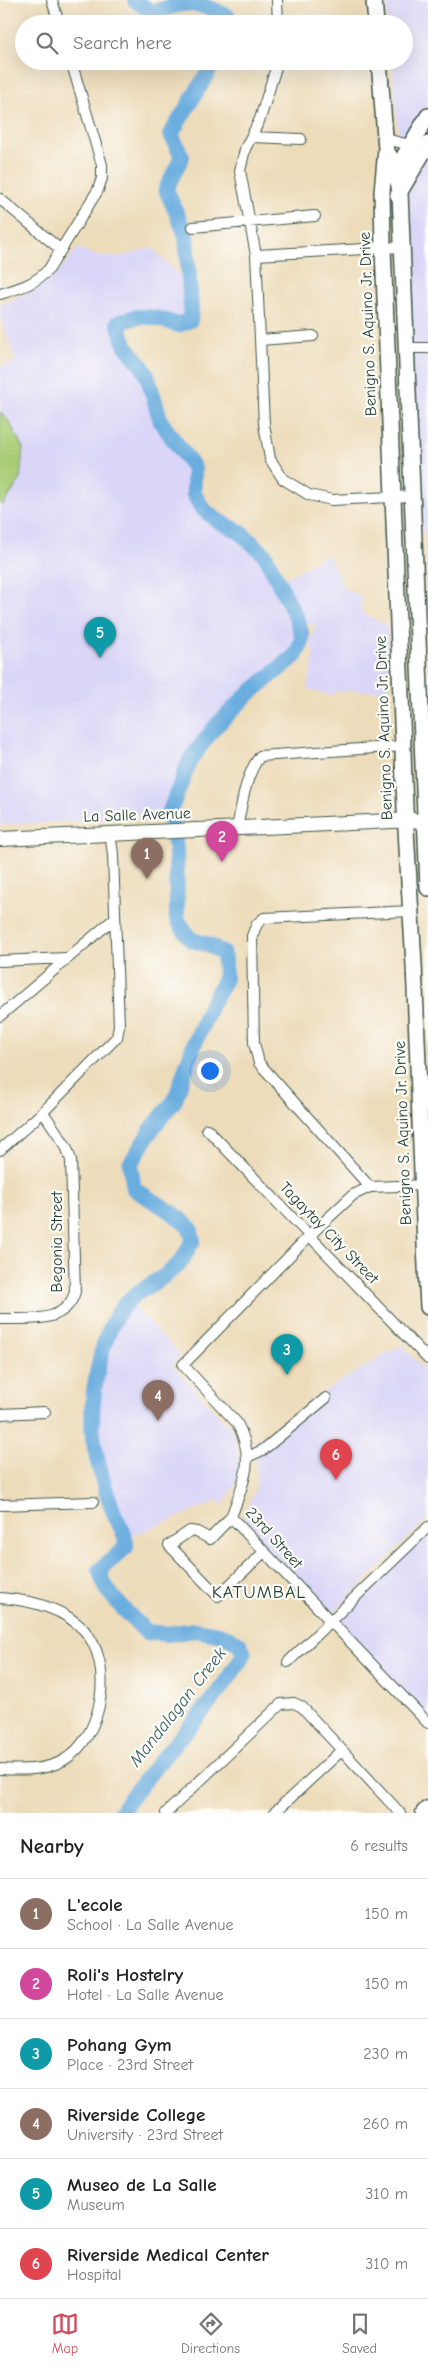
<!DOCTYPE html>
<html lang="en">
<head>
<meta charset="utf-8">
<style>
  body { margin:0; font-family:"Comic Neue",sans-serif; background:#f6f6f6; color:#222 }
  .you { position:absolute; left:209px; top:1070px; width:18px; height:18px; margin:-12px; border:4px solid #fff; border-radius:50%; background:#1a73e8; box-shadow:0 0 0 8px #1a73e833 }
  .badge { display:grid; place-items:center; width:32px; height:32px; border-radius:50%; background:#d1495b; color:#fff; font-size:16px; font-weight:700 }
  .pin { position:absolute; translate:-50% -41px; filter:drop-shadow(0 1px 2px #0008) }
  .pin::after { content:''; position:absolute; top:26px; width:18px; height:15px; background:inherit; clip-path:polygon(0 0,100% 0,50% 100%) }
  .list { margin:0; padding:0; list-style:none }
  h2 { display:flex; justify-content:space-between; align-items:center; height:65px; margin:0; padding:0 20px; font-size:21px }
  h2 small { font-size:16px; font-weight:400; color:#767676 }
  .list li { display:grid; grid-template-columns:32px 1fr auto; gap:15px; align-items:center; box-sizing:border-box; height:70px; padding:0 20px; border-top:1px solid #e0e0e0 }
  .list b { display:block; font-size:19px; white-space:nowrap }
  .list p { margin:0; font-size:16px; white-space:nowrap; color:#767676 }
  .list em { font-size:16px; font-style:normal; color:#767676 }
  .icon { flex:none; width:28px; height:28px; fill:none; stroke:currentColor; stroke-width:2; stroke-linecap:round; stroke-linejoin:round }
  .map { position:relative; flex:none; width:428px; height:1813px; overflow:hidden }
  .search { position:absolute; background:#fff; box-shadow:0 5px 20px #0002; left:15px; right:15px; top:15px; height:55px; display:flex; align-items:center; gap:12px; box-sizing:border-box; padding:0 18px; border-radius:28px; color:#767676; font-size:19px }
  .sheet { height:485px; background:#fff }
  nav { display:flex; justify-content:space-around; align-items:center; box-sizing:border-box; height:70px; border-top:1px solid #e0e0e0; background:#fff; font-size:14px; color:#767676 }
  nav a { display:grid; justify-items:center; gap:2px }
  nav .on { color:#d1495b }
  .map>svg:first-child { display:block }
  .built { fill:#dad6f7 }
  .grass { fill:#a9cd77; stroke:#648556 }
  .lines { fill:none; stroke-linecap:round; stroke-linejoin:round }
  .river { stroke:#6baddf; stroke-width:16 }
  .minor-casing { stroke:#3e5548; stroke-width:12 }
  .tertiary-casing { stroke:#3e5548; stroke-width:16 }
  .secondary-casing { stroke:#3e5548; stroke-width:18 }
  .primary-casing { stroke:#3e5548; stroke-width:19 }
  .minor { stroke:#fff; stroke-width:10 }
  .tertiary { stroke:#fff; stroke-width:14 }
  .secondary { stroke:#fff; stroke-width:15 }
  .primary { stroke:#fff; stroke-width:16 }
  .labels { text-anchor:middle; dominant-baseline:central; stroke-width:4.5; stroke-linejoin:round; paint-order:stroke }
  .street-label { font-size:16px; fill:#1f3d34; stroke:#fdfcf7 }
  .neighbourhood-label { font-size:18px; letter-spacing:1px; fill:#1f3d34; stroke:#fdfcf7 }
  .water-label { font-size:18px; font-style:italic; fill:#365f67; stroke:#fdfcf7 }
</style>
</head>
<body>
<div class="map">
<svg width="428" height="1813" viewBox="0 0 428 1813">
  <rect width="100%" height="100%" fill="#fdfcf7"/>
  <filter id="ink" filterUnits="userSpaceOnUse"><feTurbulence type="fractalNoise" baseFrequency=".02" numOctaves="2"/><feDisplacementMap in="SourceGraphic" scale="10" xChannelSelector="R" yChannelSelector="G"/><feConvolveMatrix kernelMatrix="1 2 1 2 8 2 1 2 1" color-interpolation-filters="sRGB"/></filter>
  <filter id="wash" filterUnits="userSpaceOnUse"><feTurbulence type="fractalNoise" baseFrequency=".0096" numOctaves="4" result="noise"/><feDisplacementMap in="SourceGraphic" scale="20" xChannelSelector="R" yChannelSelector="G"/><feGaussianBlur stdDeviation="1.12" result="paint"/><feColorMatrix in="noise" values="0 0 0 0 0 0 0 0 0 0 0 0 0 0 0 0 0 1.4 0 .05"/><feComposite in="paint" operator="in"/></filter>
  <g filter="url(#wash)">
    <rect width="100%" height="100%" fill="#eddcba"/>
    <!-- built -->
    <path class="built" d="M386,0H428V529L419,536L407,233L392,61H404V24H388Z
      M78,248L95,255L118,257L152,248L189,285L191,308L190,320L178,325L155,318L133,316L119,323L125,345L140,363L147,375L161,422L194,468V494L202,507L218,521L239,531L265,555L296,617L302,635L301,644L296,655L245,697L215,727L190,760L168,816L0,825V367L16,362L0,316V305L38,288L55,275Z
      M328,554L344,589L361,595L362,613L388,626L389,690L354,691L348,689L346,693L336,690L335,694L331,696L307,689L314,656L310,643L316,626L300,621L283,580Z
      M128,1300L180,1355L172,1365L233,1431L242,1474L221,1507L220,1500L127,1538L115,1516L104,1484L94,1444L91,1417L94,1385L103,1351L115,1319Z
      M402,1345L426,1372L428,1518L331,1615L254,1537L244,1524V1513L257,1486L255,1442L334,1385Z
      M428,1527V1716L332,1621Z"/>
    <!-- grass -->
    <path class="grass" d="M0,412L9,421L23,448L20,480L4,504L0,505Z"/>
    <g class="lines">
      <!-- river -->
      <path class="river" d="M135,0L152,13C186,0 197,0 228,17L229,24
        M172,824L168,816L190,760L215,727L245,697L296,655L301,644L302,635L296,617L265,555L239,531L218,521L202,508L194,494V468L161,422L147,375L140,363L125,345L118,323C143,312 154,317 178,325L190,320L191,308L186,235L166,189L182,157L171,134L215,61
        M120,1813C157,1757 210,1712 244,1654L239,1643L219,1634L195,1630L167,1634L146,1632C130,1614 103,1594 100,1570L126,1547C127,1535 120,1527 115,1516C106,1493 98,1467 94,1443C87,1405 100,1326 130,1299C146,1285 169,1277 182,1260C186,1254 189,1247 193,1240L190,1228L173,1213L134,1189L130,1164L151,1130L175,1100L193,1047L211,1005L225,979L224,954L207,944L191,940L177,919L176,850L174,835"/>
    </g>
  </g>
  <g filter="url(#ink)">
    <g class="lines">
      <!-- minor casing -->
      <g class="minor-casing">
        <path id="minor" d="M52,0L59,24
          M277,0L278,24
          M278,61L260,119L245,149L240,171L256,255L264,424L270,459L283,479L309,495L332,500L412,496
          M251,137L301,139
          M385,139L415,146
          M0,199L61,250
          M193,227L315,216
          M256,255L401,247
          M0,294C20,288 35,284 49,269L98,190L102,178V165L71,61
          M260,340L313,336
          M406,348H428
          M237,828C242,804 245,776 260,756L403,746
          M0,961L66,958
          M0,1016L115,918
          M207,1129L428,1359
          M0,1150L43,1112L117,1037L119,1026L113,854L110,833
          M427,1185L370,1187L353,1195L310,1235L183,1365L237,1423C256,1458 244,1482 231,1517L428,1723
          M370,1187L259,1063L254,1043L252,936L257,924L264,918L411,911
          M0,1319C28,1318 65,1325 75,1292L71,1160L66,1146L43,1112
          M0,1414L45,1412
          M247,1457L263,1450L326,1398
          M0,1505L93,1502
          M231,1517L210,1539L197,1532L190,1531L169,1545L218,1596L264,1552
          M0,1598C30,1600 62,1607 84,1630C115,1664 103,1737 64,1760C45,1771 21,1770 0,1769
          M288,1662L428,1527
          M166,1813L281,1704L294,1703L302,1707L400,1813
          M274,1813L342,1750"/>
      </g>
      <!-- tertiary casing -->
      <g class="tertiary-casing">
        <path id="tertiary" d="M0,839L414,820L425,823"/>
      </g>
      <!-- secondary casing -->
      <g class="secondary-casing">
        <path id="secondary" d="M374,0L376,24
          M379,61L386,149L382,192L383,248L403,746C404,819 410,892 414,965C419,1079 422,1193 428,1307
          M386,149L396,169L400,192L428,888
          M392,176L428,116
          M398,195L428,144"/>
      </g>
      <!-- primary casing -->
      <g class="primary-casing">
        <path id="primary" d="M424,1813L428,1809"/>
      </g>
      <!-- minor -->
      <use href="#minor" class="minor"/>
      <!-- tertiary -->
      <use href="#tertiary" class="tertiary"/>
      <!-- secondary -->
      <use href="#secondary" class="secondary"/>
      <!-- primary -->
      <use href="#primary" class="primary"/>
    </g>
  </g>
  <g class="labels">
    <!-- street labels -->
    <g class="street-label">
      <text transform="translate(368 324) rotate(-92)">Benigno S. Aquino Jr. Drive</text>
      <text transform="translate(384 728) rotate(-92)">Benigno S. Aquino Jr. Drive</text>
      <text transform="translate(137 815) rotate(-2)">La Salle Avenue</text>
      <text transform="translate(403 1133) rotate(-92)">Benigno S. Aquino Jr. Drive</text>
      <text transform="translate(329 1233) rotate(46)">Tagaytay City Street</text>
      <text transform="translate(57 1242) rotate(-90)">Begonia Street</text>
      <text transform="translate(274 1538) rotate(48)">23rd Street</text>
    </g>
    <!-- neighbourhood labels -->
    <g class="neighbourhood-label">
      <text x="259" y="1592">KATUMBAL</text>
    </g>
    <!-- water labels -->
    <g class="water-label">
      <text transform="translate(178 1707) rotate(-52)">Mandalagan Creek</text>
    </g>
  </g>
</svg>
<div class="you"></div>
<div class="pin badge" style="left:147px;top:879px;background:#8d6e63">1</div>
<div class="pin badge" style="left:222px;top:862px;background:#d1479c">2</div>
<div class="pin badge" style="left:287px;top:1375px;background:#0f9aa8">3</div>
<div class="pin badge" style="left:158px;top:1421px;background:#8d6e63">4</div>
<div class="pin badge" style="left:100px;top:658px;background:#0f9aa8">5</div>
<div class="pin badge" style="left:336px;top:1480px;background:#e0444e">6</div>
<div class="search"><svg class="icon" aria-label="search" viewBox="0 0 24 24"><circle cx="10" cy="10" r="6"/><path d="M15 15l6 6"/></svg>Search here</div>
</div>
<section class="sheet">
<h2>Nearby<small>6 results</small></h2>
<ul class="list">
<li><span class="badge" style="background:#8d6e63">1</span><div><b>L'ecole</b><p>School · La Salle Avenue</p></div><em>150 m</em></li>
<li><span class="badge" style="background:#d1479c">2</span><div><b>Roli's Hostelry</b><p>Hotel · La Salle Avenue</p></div><em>150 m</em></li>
<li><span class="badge" style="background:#0f9aa8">3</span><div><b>Pohang Gym</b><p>Place · 23rd Street</p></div><em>230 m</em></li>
<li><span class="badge" style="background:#8d6e63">4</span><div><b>Riverside College</b><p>University · 23rd Street</p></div><em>260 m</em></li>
<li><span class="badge" style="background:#0f9aa8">5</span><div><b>Museo de La Salle</b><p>Museum</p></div><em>310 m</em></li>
<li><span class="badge" style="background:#e0444e">6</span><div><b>Riverside Medical Center</b><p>Hospital</p></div><em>310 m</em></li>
</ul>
</section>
<nav>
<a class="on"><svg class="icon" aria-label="map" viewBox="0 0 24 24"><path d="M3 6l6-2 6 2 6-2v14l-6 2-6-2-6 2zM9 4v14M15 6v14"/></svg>Map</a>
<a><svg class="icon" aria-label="directions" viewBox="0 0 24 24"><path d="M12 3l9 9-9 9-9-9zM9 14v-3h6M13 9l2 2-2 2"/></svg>Directions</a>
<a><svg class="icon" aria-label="saved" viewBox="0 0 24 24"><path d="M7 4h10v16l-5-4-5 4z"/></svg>Saved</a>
</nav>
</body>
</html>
